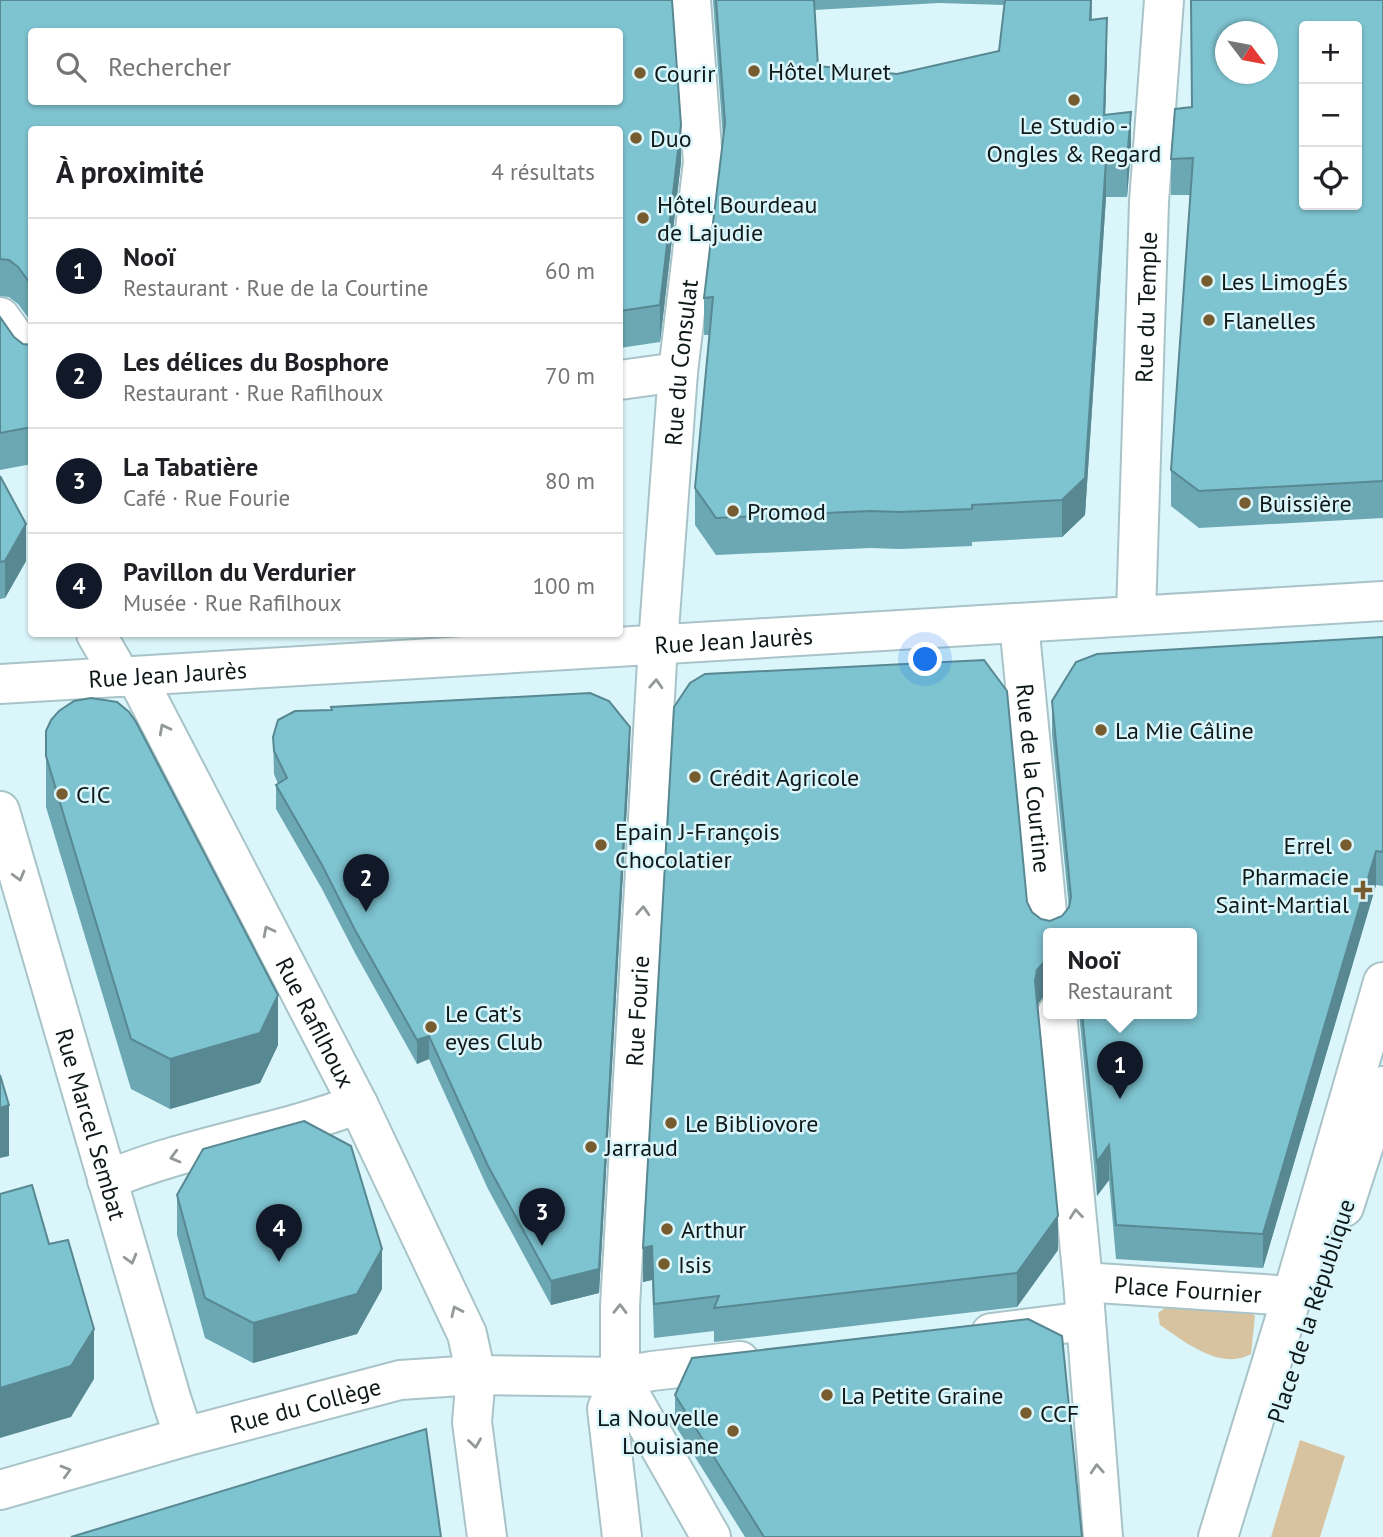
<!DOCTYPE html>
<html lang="fr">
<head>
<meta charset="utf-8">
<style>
  body { margin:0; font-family:"PT Sans",sans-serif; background:#f6f6f6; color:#202124 }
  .controls { position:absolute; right:21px; top:21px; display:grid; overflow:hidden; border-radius:7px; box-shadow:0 2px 5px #0004 }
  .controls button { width:63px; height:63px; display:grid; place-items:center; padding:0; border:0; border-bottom:2px solid #e0e0e0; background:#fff; color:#202124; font:35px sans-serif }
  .compass { position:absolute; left:1215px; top:21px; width:63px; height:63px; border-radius:50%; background:#fff; box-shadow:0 2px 5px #0004; rotate:122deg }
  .you { position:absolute; left:926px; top:660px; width:24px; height:24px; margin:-18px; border:5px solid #fff; border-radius:50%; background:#1a73e8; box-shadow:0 0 0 10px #1a73e833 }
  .badge { display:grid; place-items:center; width:46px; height:46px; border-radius:50%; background:#111827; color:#fff; font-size:23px; font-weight:700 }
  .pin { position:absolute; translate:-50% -58px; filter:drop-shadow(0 2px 4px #0008) }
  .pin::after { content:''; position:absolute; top:37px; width:24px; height:21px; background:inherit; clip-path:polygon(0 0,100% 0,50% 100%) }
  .popup { position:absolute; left:1043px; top:928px; width:154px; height:91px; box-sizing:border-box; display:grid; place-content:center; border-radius:7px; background:#fff; filter:drop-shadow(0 2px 5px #0005); font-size:23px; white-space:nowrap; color:#757577 }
  .popup b { font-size:26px; color:#202124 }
  .popup::after { content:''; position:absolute; left:50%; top:100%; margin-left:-14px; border:14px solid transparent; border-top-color:#fff }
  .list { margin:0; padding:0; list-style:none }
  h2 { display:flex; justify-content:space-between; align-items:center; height:91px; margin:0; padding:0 28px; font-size:30px }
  h2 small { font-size:23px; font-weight:400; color:#757577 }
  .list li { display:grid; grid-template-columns:46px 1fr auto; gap:21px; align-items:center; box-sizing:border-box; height:105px; padding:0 28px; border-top:2px solid #e0e0e0 }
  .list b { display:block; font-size:26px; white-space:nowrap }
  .list p { margin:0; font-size:23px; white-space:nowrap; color:#757577 }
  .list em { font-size:23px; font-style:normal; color:#757577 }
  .icon { flex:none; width:38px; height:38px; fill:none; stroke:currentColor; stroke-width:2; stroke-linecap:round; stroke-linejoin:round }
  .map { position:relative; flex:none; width:1383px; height:1537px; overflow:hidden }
  .search { position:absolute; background:#fff; box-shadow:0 2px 5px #0004; left:28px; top:28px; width:595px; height:77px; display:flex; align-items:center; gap:18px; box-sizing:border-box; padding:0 24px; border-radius:7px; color:#757577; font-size:26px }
  .panel { position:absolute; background:#fff; box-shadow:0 2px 5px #0004; left:28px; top:126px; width:595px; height:511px; border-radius:7px }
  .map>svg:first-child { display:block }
  .green { fill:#d8c3a0 }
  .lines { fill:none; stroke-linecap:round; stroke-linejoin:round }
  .street-casing { stroke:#a9c4c8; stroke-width:42 }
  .street { stroke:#fff; stroke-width:38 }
  .wall { fill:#6ca8b3; fill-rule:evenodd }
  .shaded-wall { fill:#588892 }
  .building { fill:#7ec3d0; stroke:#588892; stroke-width:2; fill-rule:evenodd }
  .oneway { stroke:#939898 }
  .poi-dot { fill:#765c2e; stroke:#dbf6fb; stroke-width:2.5 }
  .labels { text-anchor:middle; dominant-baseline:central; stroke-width:5; stroke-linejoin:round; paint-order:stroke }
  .poi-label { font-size:24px; fill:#0f191a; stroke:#dbf6fb; text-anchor:start }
  .street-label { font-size:24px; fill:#0f191a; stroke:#dbf6fb }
</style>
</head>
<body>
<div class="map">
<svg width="1383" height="1537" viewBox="0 0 1383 1537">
  <rect width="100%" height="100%" fill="#dbf6fb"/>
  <!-- green -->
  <path class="green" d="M1168,1306L1245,1307L1255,1316L1251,1354C1221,1371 1185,1342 1160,1325L1158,1313Z
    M1300,1440L1345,1456L1320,1537H1271Z"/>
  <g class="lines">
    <!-- street casing -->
    <g class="street-casing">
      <g id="street">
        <path d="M0,317L32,361"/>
        <path d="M620,380L678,372"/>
        <path id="s1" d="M1136,615L1149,202L1164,0"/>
        <path id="s2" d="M1019,623L1049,933"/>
        <path d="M96,634L121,677"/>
        <path id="s3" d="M136,676L358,1104L467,1334L476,1375L472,1422L487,1537"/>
        <path id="s4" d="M0,684L1383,601"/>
        <path id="s5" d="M0,811L172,1401L184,1437"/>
        <path d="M1057,1013L1083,1282L1103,1537"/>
        <path d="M107,1180C188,1146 276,1135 358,1104"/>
        <path d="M1344,1207L1383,1086"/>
        <path id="s6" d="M1083,1282L1292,1296"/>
        <path d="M991,1333L1086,1321"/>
        <path d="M620,1377L711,1537"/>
        <path id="s7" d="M0,1490L184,1437L400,1380L476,1375L620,1377L652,1371L740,1361"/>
        <path id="s8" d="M622,1537L607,1409L620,1377V1306L658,644L678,372L703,162L691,0"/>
        <path d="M1218,1537L1292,1296L1383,982"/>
      </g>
    </g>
    <!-- street -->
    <use href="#street" class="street"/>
  </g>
  <!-- wall -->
  <path class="wall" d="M0,0H672L681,125V162L660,342L620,348V130H32V323L18,304L9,297L0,296ZM32,32H620V102H32Z
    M713,0H1092V20L1107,55L1105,114L1131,149L1127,197H1106L1085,515L1062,537L972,542V546L900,549L870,548L716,555L695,525V488L710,335H704V298L723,138ZM939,3L1004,5L999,51L897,74L818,66L814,10Z
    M1383,0V518L1199,528L1171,506V470L1190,195H1171V159L1192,107Z
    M0,317L14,337L23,344L32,345V464L0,470Z
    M0,476L26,561L5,598L0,599Z
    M1383,637V886L1376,885L1263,1268L1116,1259L1109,1180L1097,1196L1079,1013H1192L1048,933V994L1044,996L1037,1004L1058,1250L1017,1307L714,1342V1331L654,1338L652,1280L643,1282V1248L1027,902L1032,912L1041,919L1050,921L1062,916L1069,908L1052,735V701Z
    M331,707L630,751L599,1293L551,1305L488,1189L429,1059L417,1064L355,953L322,889L276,809V785L278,784L274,774L273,737L331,710Z
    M46,731L278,1045L260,1083L170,1109L131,1089L46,807Z
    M177,1195L382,1289L357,1334L253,1363L205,1338L177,1235Z
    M675,1395L1082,1537H745L675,1425Z"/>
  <!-- shaded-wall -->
  <path class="shaded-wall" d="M1107,18V55L1104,152V115Z
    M1131,112V149L1127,197V160Z
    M681,125V162L660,342V305Z
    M1106,160V197L1085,515L1062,537V500Z
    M620,518H621V555H620Z
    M26,524V561L5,598V561Z
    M630,727V751L599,1293L551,1305V1281Z
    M1376,851V885L1263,1268V1234Z
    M1048,960V994L1044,996L1037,1005L1035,981L1037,970L1044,962Z
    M278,995V1045L260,1083L170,1109V1059Z
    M429,1036V1059L417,1064V1040Z
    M9,1105V1156L0,1158V1108Z
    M1109,1145V1180L1097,1196V1162Z
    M1058,1216V1250L1017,1307V1273Z
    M652,1246V1280L643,1282V1248Z
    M382,1249V1289L357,1334L253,1363V1323Z
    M94,1329V1379L71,1417L0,1438V1388Z"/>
  <!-- building -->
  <path class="building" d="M0,0H672L681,125L660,305L620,311V130H32V286L18,267L9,260L0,259ZM32,32H620V102H32Z
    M716,0H814L818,66L897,74L999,51L1005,0H1091L1090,20L1107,18L1104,115L1131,112L1127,160H1106L1085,478L1062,500L972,505V509L900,512L870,511L716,518L695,488L713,297L704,298L725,123Z
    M1191,0H1383V481L1199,491L1171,470L1193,158L1171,159L1175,109L1192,107ZM1304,26H1357V205H1304ZM1226,32H1268V74H1226Z
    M0,317L14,337L23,344L32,345V427L0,433Z
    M620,375L621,518H620Z
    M0,476L26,524L5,561L0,562Z
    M1383,637V852L1376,851L1263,1234L1116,1225L1109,1145L1097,1162L1082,1013H1192V933H1048V960L1044,962L1037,970L1035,981L1058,1216L1017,1273L714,1308L719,1296L654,1304L652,1246L643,1248L674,707L690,683L705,674L984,660L1007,691L1027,902L1032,912L1041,919L1050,921L1062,916L1069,907L1071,897L1052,701L1076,662L1097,654Z
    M590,693L609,701L630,727L599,1269L551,1281L488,1166L429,1036L417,1040L355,930L322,865L276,785L287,778L274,751L273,737L278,720L295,711L332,710L331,707Z
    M91,698L117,702L129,712L136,722L278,995L260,1033L170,1059L131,1039L46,756V731L51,720L59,711L74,701Z
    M0,1075L9,1105L0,1108Z
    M304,1121L351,1146L382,1249L357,1294L253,1323L205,1298L177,1195L203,1149Z
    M32,1185L49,1244L68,1240L94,1329L71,1366L0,1388V1194Z
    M1028,1319L1062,1336L1082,1537H764L675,1395L692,1358Z
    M426,1429L441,1537H71Z"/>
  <!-- one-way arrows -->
  <defs><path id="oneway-chevron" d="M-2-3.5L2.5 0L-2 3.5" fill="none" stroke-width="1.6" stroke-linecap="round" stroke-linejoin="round" transform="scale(1.75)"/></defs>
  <g class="oneway">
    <use href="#oneway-chevron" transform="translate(656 684) rotate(-87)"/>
    <use href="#oneway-chevron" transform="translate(164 729) rotate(-118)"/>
    <use href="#oneway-chevron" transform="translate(19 876) rotate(74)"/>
    <use href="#oneway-chevron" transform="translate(643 911) rotate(-87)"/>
    <use href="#oneway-chevron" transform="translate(268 931) rotate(-117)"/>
    <use href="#oneway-chevron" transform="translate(175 1157) rotate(165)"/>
    <use href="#oneway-chevron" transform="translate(1076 1214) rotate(-96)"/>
    <use href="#oneway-chevron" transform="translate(131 1259) rotate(74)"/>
    <use href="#oneway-chevron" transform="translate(620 1309) rotate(-89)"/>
    <use href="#oneway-chevron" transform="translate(456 1311) rotate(-115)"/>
    <use href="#oneway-chevron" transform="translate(475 1443) rotate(82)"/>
    <use href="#oneway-chevron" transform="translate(1097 1469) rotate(-94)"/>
    <use href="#oneway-chevron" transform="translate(66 1471) rotate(-16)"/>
  </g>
  <!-- markers -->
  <g class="poi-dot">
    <circle cx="754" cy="71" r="7"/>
    <circle cx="640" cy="73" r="7"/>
    <circle cx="1074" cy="100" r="7"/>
    <circle cx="636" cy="138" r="7"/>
    <circle cx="643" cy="218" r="7"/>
    <circle cx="1207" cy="281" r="7"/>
    <circle cx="1209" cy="320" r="7"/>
    <circle cx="1245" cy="503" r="7"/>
    <circle cx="733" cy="511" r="7"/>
    <circle cx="1101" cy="730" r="7"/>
    <circle cx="695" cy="777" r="7"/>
    <circle cx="62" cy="794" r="7"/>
    <circle cx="601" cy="845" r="7"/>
    <circle cx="1346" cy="845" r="7"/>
    <path d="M1359.5 879.5h7v7h7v7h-7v7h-7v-7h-7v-7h7z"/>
    <circle cx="431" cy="1027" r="7"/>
    <circle cx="671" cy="1123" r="7"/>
    <circle cx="591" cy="1147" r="7"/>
    <circle cx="667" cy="1229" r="7"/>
    <circle cx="664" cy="1264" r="7"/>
    <circle cx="827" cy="1395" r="7"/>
    <circle cx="1026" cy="1413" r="7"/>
    <circle cx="733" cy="1431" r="7"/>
  </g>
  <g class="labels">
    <!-- poi labels -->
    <g class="poi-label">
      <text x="768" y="71">Hôtel Muret</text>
      <text x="654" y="73">Courir</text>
      <text x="1074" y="125" text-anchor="middle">Le Studio -<tspan x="1074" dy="28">Ongles &amp; Regard</tspan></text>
      <text x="650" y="138">Duo</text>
      <text x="657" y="204">Hôtel Bourdeau<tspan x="657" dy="28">de Lajudie</tspan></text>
      <text x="1221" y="281">Les LimogÉs</text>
      <text x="1223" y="320">Flanelles</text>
      <text x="1259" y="503">Buissière</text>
      <text x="747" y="511">Promod</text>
      <text x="1115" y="730">La Mie Câline</text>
      <text x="709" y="777">Crédit Agricole</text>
      <text x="76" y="794">CIC</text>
      <text x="615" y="831">Epain J-François<tspan x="615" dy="28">Chocolatier</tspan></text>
      <text x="1332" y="845" text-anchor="end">Errel</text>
      <text x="1349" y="876" text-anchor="end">Pharmacie<tspan x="1349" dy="28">Saint-Martial</tspan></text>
      <text x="445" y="1013">Le Cat's<tspan x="445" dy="28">eyes Club</tspan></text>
      <text x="685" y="1123">Le Bibliovore</text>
      <text x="605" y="1147">Jarraud</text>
      <text x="681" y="1229">Arthur</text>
      <text x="678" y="1264">Isis</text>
      <text x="841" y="1395">La Petite Graine</text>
      <text x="1040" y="1413">CCF</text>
      <text x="719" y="1417" text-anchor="end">La Nouvelle<tspan x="719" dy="28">Louisiane</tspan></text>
    </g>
    <!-- street labels -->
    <g class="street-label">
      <text stroke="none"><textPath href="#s1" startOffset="308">Rue du Temple</textPath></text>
      <text stroke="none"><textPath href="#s8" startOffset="1180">Rue du Consulat</textPath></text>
      <text stroke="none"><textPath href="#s4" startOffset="735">Rue Jean Jaurès</textPath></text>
      <text stroke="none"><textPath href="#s4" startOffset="168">Rue Jean Jaurès</textPath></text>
      <text stroke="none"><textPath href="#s2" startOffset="156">Rue de la Courtine</textPath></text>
      <text stroke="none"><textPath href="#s8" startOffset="530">Rue Fourie</textPath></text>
      <text stroke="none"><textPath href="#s3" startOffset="390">Rue Rafilhoux</textPath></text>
      <text stroke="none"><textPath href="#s5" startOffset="326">Rue Marcel Sembat</textPath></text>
      <text stroke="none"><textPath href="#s6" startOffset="105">Place Fournier</textPath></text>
      <text transform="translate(1311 1311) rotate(-72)">Place de la République</text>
      <text stroke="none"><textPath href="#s7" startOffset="317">Rue du Collège</textPath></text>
    </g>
  </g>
</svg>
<div class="controls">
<button>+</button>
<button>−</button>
<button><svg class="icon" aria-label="locate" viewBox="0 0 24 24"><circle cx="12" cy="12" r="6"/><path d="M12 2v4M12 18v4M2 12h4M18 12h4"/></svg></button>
</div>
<svg class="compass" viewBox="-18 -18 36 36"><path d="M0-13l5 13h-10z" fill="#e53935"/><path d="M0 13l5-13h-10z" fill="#757577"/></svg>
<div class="you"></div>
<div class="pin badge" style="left:1120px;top:1099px">1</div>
<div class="popup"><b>Nooï</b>Restaurant</div>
<div class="pin badge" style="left:366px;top:912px">2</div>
<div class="pin badge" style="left:542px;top:1246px">3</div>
<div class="pin badge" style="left:279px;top:1262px">4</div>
<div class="search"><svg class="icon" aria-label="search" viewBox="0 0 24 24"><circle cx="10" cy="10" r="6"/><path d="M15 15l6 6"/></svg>Rechercher</div>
<section class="panel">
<h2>À proximité<small>4 résultats</small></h2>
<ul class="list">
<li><span class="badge">1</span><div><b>Nooï</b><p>Restaurant · Rue de la Courtine</p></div><em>60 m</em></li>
<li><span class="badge">2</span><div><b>Les délices du Bosphore</b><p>Restaurant · Rue Rafilhoux</p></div><em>70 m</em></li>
<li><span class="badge">3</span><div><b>La Tabatière</b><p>Café · Rue Fourie</p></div><em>80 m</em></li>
<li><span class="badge">4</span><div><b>Pavillon du Verdurier</b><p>Musée · Rue Rafilhoux</p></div><em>100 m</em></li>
</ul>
</section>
</div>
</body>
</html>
